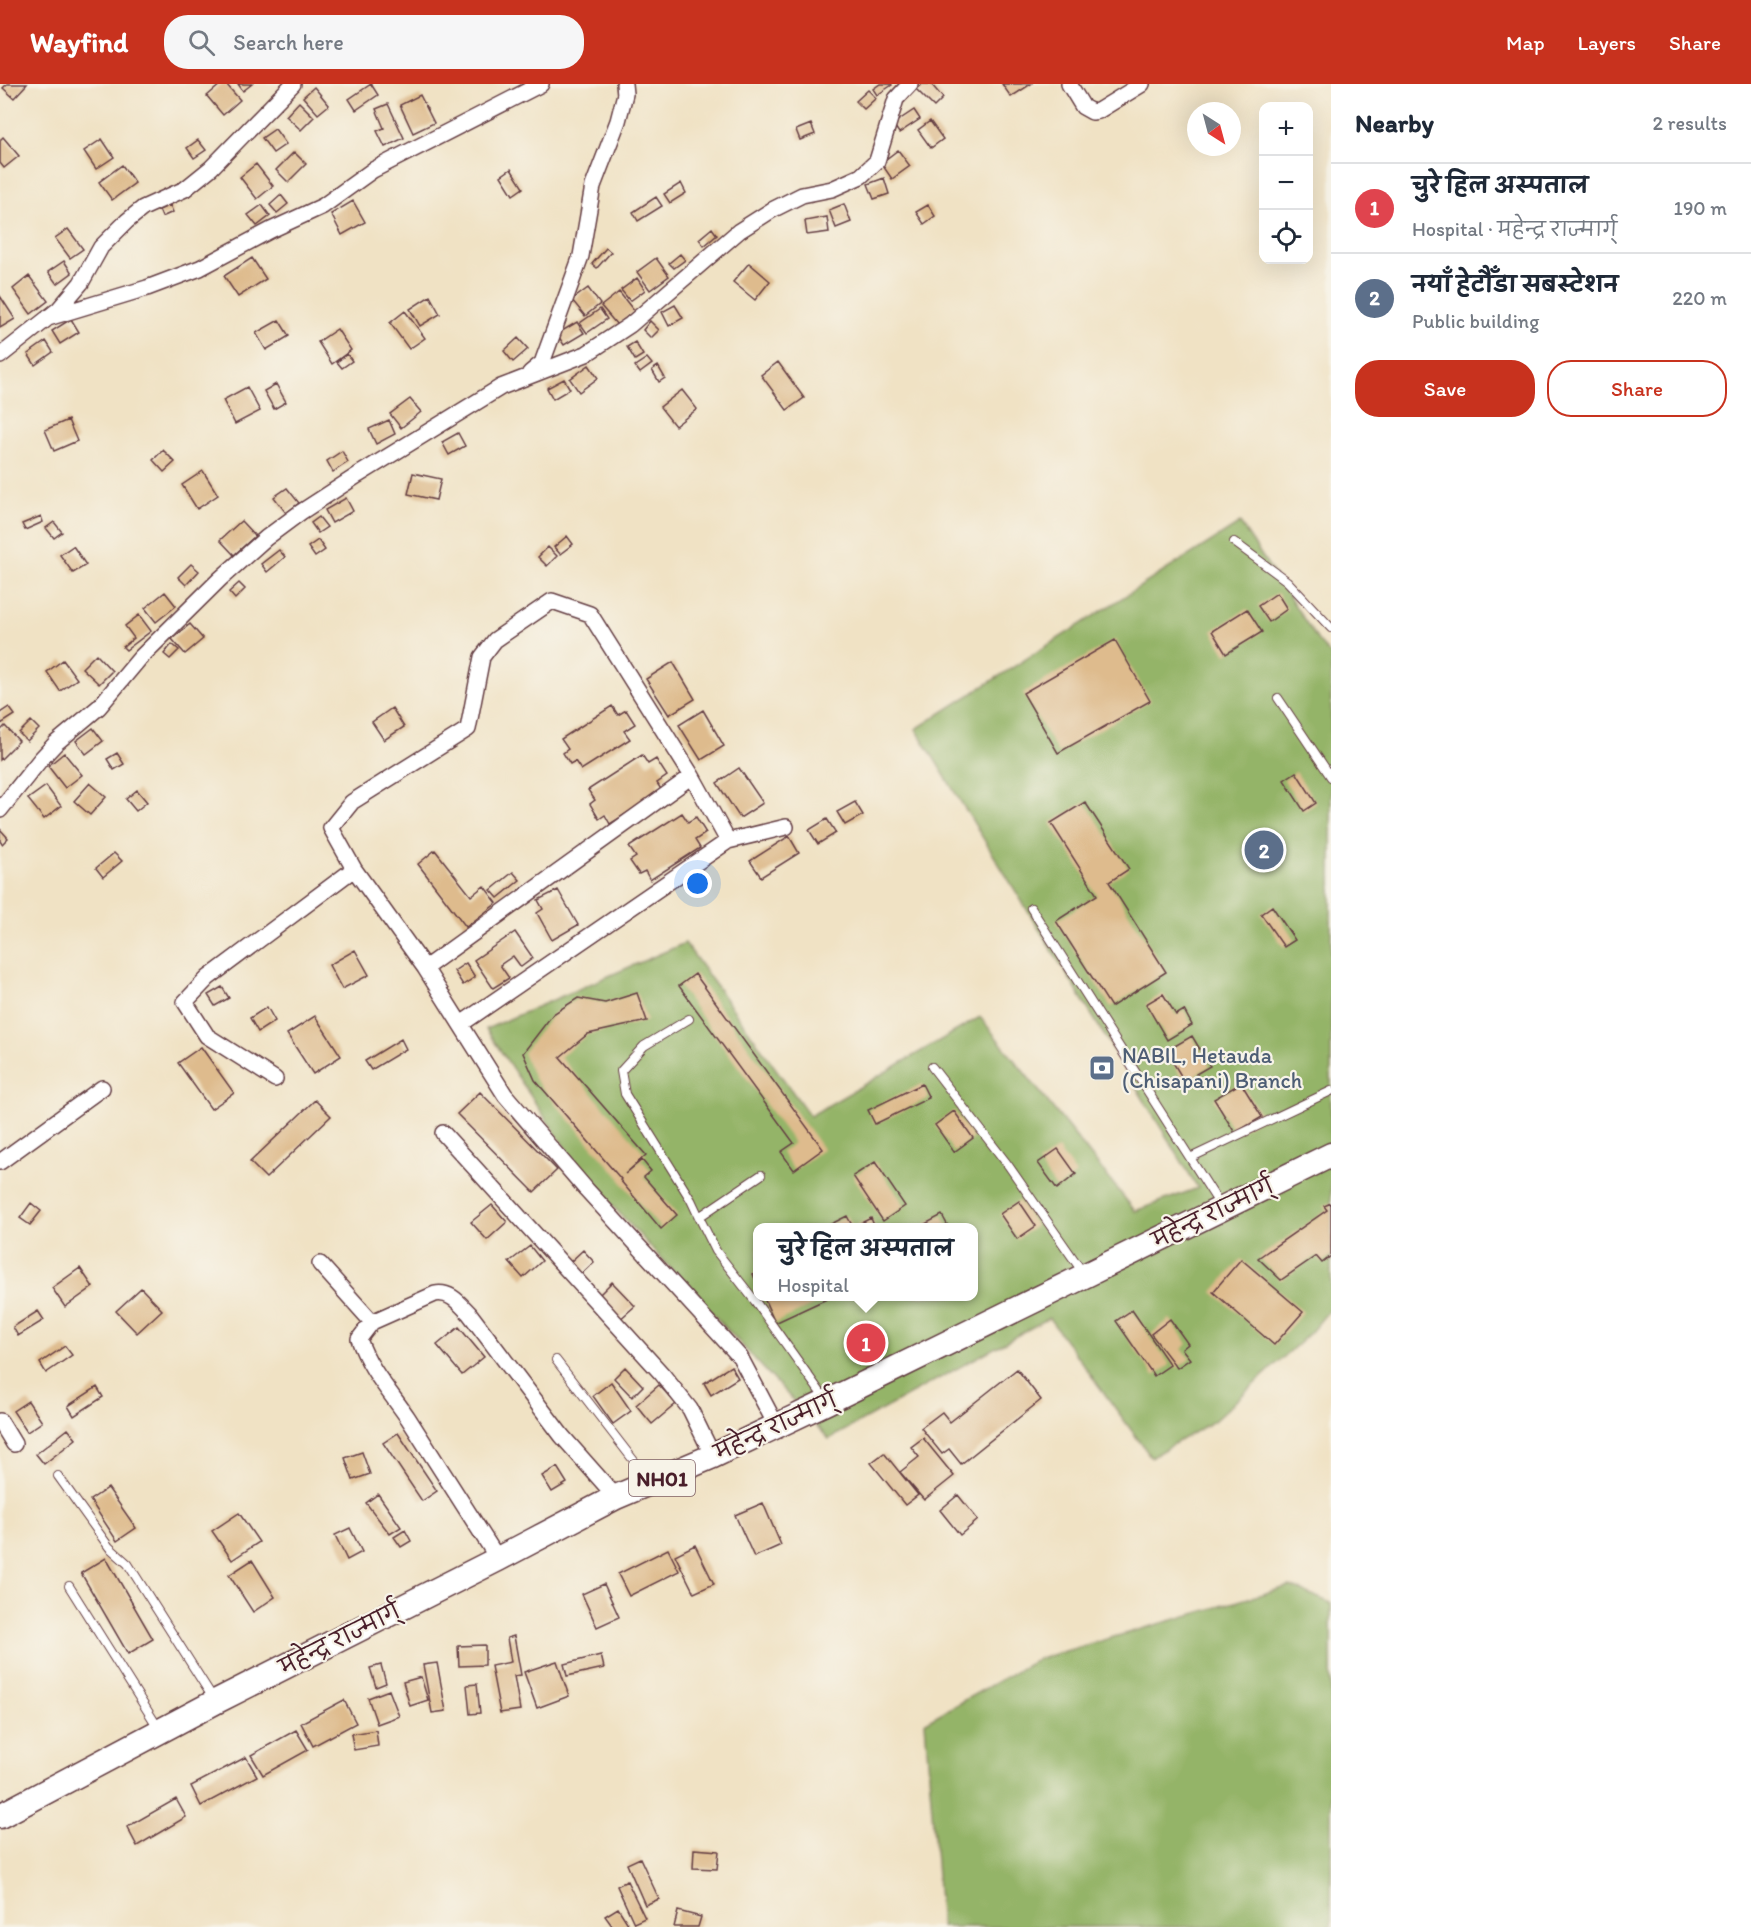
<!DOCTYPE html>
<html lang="en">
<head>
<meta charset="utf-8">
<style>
  body { margin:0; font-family:Itim,"Playpen Sans Deva",sans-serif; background:#f6f6f7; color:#1f2937 }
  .controls { position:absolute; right:18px; top:18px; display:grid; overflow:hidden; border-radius:12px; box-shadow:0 6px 24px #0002 }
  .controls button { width:54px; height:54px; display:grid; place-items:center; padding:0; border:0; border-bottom:2px solid #e0e1e3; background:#fff; color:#1f2937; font:30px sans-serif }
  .compass { position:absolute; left:1187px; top:18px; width:54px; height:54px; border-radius:50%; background:#fff; box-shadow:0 6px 24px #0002; rotate:144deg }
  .you { position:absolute; left:698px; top:800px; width:21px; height:21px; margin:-15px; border:4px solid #fff; border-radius:50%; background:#1a73e8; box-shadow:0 0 0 9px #1a73e833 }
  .badge { display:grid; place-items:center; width:39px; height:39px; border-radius:50%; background:#c8321e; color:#fff; font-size:20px; font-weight:700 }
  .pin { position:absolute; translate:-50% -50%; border:3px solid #fff; box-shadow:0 2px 6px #0006 }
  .popup { position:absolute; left:753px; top:1139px; width:225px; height:78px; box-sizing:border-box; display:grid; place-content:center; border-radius:12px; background:#fff; filter:drop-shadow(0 2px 4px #0005); font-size:20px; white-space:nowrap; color:#747a83 }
  .popup b { font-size:22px; color:#1f2937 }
  .popup::after { content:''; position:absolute; left:50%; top:100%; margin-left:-12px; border:12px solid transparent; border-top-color:#fff }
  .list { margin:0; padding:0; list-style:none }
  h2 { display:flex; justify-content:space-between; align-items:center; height:78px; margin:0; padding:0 24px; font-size:26px }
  h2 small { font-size:20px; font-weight:400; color:#747a83 }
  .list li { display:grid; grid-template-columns:39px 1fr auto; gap:18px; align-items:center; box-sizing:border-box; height:90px; padding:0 24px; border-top:2px solid #e0e1e3 }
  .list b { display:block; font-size:22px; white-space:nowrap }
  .list p { margin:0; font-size:20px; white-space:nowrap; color:#747a83 }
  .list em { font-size:20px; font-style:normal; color:#747a83 }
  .actions { display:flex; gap:12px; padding:18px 24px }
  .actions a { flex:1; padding:14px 0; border:2px solid #c8321e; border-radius:24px; text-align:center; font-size:21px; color:#c8321e }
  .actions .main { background:#c8321e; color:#fff }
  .icon { flex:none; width:33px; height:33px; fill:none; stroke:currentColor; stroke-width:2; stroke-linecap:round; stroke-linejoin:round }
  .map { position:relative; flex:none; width:1331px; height:1843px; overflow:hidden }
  header { display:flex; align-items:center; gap:36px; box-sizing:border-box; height:84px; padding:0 30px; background:#c8321e; color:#fff }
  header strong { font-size:28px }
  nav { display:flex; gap:33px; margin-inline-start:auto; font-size:21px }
  .search { width:420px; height:54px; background:#f6f6f7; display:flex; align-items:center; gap:15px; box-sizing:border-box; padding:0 21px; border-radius:24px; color:#747a83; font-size:22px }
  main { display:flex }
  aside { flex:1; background:#fff }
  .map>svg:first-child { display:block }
  .forest { fill:#94b468; stroke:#6f6a4a; stroke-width:1.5; fill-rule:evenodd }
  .building { fill:#debb8d }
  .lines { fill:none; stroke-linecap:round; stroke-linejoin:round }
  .service-casing { stroke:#633c42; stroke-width:10 }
  .minor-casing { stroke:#633c42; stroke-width:18 }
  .trunk-casing { stroke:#633c42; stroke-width:27 }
  .service { stroke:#fff; stroke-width:8 }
  .minor { stroke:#fff; stroke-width:15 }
  .trunk { stroke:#fff; stroke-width:24 }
  .labels { text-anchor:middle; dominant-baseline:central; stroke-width:4.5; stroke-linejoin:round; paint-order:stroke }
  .shield { fill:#f7f3e8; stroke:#7e5f64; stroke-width:1.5 }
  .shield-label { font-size:21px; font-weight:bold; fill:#4a1f2b }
  .service-label { font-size:22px; fill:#4e5e75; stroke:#f7f3e8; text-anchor:start }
  .street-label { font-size:22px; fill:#4a1f2b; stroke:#f7f3e8 }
</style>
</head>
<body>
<header>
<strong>Wayfind</strong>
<div class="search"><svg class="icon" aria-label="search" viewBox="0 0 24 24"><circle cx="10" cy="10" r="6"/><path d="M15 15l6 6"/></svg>Search here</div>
<nav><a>Map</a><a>Layers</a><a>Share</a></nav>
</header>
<main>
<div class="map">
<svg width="1331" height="1843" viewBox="0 0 1331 1843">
  <rect width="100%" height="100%" fill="#f7f3e8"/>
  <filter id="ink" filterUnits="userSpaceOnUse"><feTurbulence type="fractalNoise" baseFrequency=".0167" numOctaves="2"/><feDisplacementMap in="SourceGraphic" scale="12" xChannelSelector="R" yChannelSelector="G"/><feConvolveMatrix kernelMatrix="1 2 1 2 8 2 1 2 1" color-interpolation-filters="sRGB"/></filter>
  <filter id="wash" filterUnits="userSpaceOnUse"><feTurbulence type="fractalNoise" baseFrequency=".008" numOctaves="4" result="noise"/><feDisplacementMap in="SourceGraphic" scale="24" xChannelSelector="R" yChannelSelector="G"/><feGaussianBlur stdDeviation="1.35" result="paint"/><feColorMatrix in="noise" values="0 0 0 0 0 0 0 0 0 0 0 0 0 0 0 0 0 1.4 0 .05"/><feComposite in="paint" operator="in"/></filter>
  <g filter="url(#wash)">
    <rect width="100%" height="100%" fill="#f0e2c4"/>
    <!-- forest -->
    <path class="forest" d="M1240,439L1319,558L1331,571V1224L1310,1249L1214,1337L1151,1373L1049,1234L829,1355L582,1089L486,945L685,859L810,1032L980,933L1135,1127L1198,1104L916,645ZM758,1144H974V1212H758Z
      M1290,1502L1331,1519V1843H941L925,1638L1038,1575Z"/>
    <g id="blocks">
      <!-- building -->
      <path class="building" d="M7,0H27L14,14L3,4Z
        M221,0H226L240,16L223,31L207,12Z
        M238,0H252L243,7Z
        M371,0L378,11L356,26L349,15Z
        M880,0H891L892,1L877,11L873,5Z
        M922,0H931L943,14L934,23L916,5Z
        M1002,0H1031L1011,13Z
        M314,3L329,21L318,30L303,13Z
        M868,6L876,14L864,25L856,17Z
        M420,11L434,39L413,49L400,21Z
        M299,18L314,33L301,46L286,32Z
        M388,20L404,54L385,63L377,47L384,44L376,25Z
        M914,26L920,35L899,49L893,40Z
        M930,37L943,55L931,64L918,46Z
        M811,40L815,50L800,56L796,46Z
        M275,45L286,60L273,69L262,54Z
        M3,53L19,72L4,84L0,79V56Z
        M102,55L114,73L96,85L84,67Z
        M198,56L206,66L194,74L187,64Z
        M898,66L910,82L892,95L881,79Z
        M294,68L306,80L288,98L276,86Z
        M256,80L273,102L257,115L240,93Z
        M122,81L135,99L112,116L99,98Z
        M511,85L523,104L513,111L501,92Z
        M884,94L889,110L874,115L868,100Z
        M681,99L686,109L670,119L664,110Z
        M281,111L288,120L277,129L270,121Z
        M656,113L662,122L638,137L633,128Z
        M353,117L365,138L342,151L331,130Z
        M844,120L851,138L836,144L829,126Z
        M170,121L173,128L162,133L159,126Z
        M262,121L270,132L257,142L248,131Z
        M928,121L935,132L924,140L916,128Z
        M827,133L829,148L807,151L805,137Z
        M712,144L717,151L704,162L699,155Z
        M68,145L83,165L70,174L55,154Z
        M606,164L611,168L597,184L592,180Z
        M680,170L685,176L674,184L669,179Z
        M252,174L266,195L238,213L224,192Z
        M656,174L669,192L650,206L637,188Z
        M64,177L72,189L57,200L48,188Z
        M749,179L770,197L755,216L733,198Z
        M29,192L48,217L31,230L13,205Z
        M637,194L645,206L630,217L621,206Z
        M588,204L600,220L585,232L572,216Z
        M619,208L634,227L617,241L601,222Z
        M0,212L15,235L0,244Z
        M430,212L440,230L420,242L410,225Z
        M675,221L683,234L669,242L662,228Z
        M600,225L607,235L587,249L580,239Z
        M405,227L425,254L409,265L390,239Z
        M71,235L79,248L60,260L52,247Z
        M279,236L289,252L266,266L256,249Z
        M650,237L659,246L651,254L643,246Z
        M577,238L584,249L564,261L557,250Z
        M337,245L351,266L332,280L318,258Z
        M518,254L528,265L513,278L504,267Z
        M46,257L53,268L35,281L28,270Z
        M635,258L643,271L635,276L627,263Z
        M347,270L352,277L342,284L337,278Z
        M647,274L652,280L640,289L635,282Z
        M778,278L804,314L787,326L761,291Z
        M589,281L598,294L579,308L570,295Z
        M658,282L665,294L659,298L652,286Z
        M564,295L570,305L553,315L547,304Z
        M276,300L286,318L274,325L264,307Z
        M247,303L260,327L235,340L223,316Z
        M682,306L697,325L675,342L660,323Z
        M410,315L421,328L401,344L390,330Z
        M68,336L77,357L54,367L45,346Z
        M389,336L395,350L376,360L369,345Z
        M458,349L465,362L449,371L442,358Z
        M163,366L175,378L164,388L153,376Z
        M342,367L348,378L333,388L327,377Z
        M203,387L218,411L197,425L182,401Z
        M413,389L441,395L436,416L408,410Z
        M287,404L299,419L286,429L274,413Z
        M346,414L353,427L332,439L325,426Z
        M41,432L43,438L25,446L22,440Z
        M319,433L327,443L318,449L311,439Z
        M241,437L255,452L234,471L220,456Z
        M54,438L62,448L54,454L46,444Z
        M567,452L573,460L560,470L554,463Z
        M318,456L325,466L315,473L308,463Z
        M73,462L86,481L73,489L60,471Z
        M548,463L557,472L547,482L538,473Z
        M279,466L285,473L267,488L261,480Z
        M191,480L199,487L186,501L178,493Z
        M239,499L245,505L235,515L229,508Z
        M165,508L176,522L156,538L145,524Z
        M1277,509L1287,525L1269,538L1258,522Z
        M1247,525L1262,548L1226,570L1212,547Z
        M139,531L151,547L126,566L123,563L134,554L125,542Z
        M190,540L203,555L185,570L172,555Z
        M1115,556L1150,617L1058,669L1023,609Z
        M172,560L179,566L170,575L164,570Z
        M96,570L112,587L99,600L82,584Z
        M63,576L77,595L60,607L47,588Z
        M673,578L695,615L669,631L646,595Z
        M612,622L618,631L626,626L635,640L624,647L630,655L581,686L575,677L570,680L563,669L568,665L561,655Z
        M9,623L15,631L1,640L0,629Z
        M392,624L404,643L384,656L372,638Z
        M703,626L724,662L701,676L679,641Z
        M31,637L39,645L27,657L19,649Z
        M5,642L19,657L0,676V647Z
        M93,644L103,657L86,670L76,657Z
        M64,669L82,691L65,704L48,682Z
        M117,669L124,680L114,686L107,675Z
        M642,671L648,680L656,675L667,692L657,699L662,707L610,740L605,731L599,735L590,720L595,716L588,706Z
        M739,684L763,719L740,734L717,699Z
        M1296,688L1316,719L1304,727L1284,696Z
        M90,699L106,713L90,731L74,717Z
        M46,702L61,722L44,735L28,715Z
        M137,706L147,718L136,727L126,715Z
        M855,718L863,731L845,741L837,728Z
        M1085,718L1129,785L1109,798L1166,888L1111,923L1056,837L1097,811L1051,739Z
        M682,729L688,738L696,733L706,749L695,756L700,764L650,796L645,787L639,790L630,777L636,773L629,763Z
        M827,735L836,749L818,760L809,746Z
        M0,745L8,754L2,760L0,757Z
        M789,752L799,769L761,793L750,777Z
        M435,766L471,812L484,802L497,819L466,843L418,780Z
        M114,769L122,777L103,793L96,784Z
        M513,788L520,796L498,814L491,806Z
        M558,806L578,841L552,856L537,829L543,825L538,816Z
        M1272,822L1295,856L1284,863L1261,830Z
        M515,848L533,874L521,883L513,872L500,881L509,894L493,904L474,876Z
        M355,866L369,891L342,905L329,881Z
        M466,879L475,893L463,901L454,887Z
        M695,890L823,1065L794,1086L781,1068L794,1059L679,902Z
        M222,903L229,914L215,922L208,911Z
        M637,909L647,937L588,950L560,973L646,1071L625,1090L642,1076L651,1087L644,1093L677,1131L661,1145L620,1096L621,1095L535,996L523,969L553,930L578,914L605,919Z
        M1163,910L1176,931L1184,926L1192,941L1167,956L1146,920Z
        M267,923L275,937L258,948L250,934Z
        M315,932L341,972L313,990L287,950Z
        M1192,952L1210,982L1196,990L1198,993L1186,1000L1166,967Z
        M401,955L406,965L371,986L365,977Z
        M201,963L234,1009L211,1025L178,979Z
        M1241,999L1262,1033L1235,1049L1214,1015Z
        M922,1000L929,1014L875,1040L868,1026Z
        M480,1008L557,1086L534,1108L457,1030Z
        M315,1016L331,1032L266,1094L250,1078Z
        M954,1027L973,1054L954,1068L935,1041Z
        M1058,1065L1076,1090L1057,1105L1038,1079Z
        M875,1078L905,1122L883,1137L853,1092Z
        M1019,1117L1036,1142L1017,1155L1000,1130Z
        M31,1119L41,1127L30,1141L20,1134Z
        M1331,1119V1172L1322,1179L1316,1172L1281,1196L1258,1174L1327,1126L1324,1122Z
        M492,1121L507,1138L487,1156L471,1138Z
        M942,1131L949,1144H927L925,1140Z
        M847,1132L853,1143L871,1134L875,1144H823Z
        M530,1162L542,1177L523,1194L509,1178Z
        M583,1166L594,1178L578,1193L567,1181Z
        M1241,1175L1303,1228L1274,1261L1213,1208Z
        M80,1184L93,1203L65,1223L52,1204Z
        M758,1188V1202L753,1190Z
        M612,1198L635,1222L618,1237L596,1214Z
        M141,1204L162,1226L137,1249L116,1227Z
        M763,1212H833L775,1239Z
        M1132,1226L1170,1281L1154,1292L1116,1237Z
        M38,1227L44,1236L18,1252L13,1243Z
        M1170,1235L1188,1260L1182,1265L1190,1275L1177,1284L1151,1250Z
        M459,1243L484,1273L462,1291L437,1261Z
        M65,1262L72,1271L46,1289L40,1279Z
        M731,1282L738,1294L711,1311L704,1299Z
        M625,1283L643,1302L632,1313L614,1294Z
        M1017,1285L1041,1316L961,1380L949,1365L942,1370L921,1344L942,1328L950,1338Z
        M611,1298L631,1327L613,1340L593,1312Z
        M659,1301L676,1320L652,1340L636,1321Z
        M97,1303L103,1313L74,1332L68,1322Z
        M28,1317L42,1338L27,1348L13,1327Z
        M68,1345L76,1355L44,1380L36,1370Z
        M398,1349L437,1407L422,1417L383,1359Z
        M923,1354L954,1392L924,1416L900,1388L919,1373L911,1363Z
        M362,1368L370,1390L353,1396L345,1374Z
        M884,1369L918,1411L905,1421L871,1379Z
        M557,1383L567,1399L552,1408L542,1392Z
        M108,1404L136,1444L117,1457L90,1416Z
        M378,1410L401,1443L390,1450L366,1419Z
        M958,1411L978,1436L960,1451L940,1426Z
        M763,1419L781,1461L754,1473L735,1431Z
        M239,1429L259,1458L232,1476L212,1447Z
        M350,1444L362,1468L347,1476L335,1451Z
        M405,1446L411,1457L401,1463L394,1453Z
        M695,1461L714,1500L694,1509L675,1471Z
        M668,1465L679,1487L629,1512L618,1490Z
        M106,1474L153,1555L128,1570L81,1489Z
        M252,1476L275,1513L253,1528L229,1491Z
        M604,1500L619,1533L597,1543L582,1510Z
        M514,1552L521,1591L514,1592L520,1626L500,1629L491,1582L511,1578L507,1554Z
        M485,1561V1581L459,1582L458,1562Z
        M601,1571L604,1584L567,1592L564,1580Z
        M557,1577L569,1612L537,1624L524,1588Z
        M437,1579L446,1627L432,1629L423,1581Z
        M381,1581L386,1599L376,1603L370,1584Z
        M421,1593L428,1616L410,1622L403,1598Z
        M477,1600L480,1629L470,1630L467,1601Z
        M389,1606L399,1632L377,1640L368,1614Z
        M344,1616L356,1639L313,1662L301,1639Z
        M296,1646L308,1666L263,1691L251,1671Z
        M376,1646L378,1662L354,1666L351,1650Z
        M246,1673L257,1692L201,1722L191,1702Z
        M176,1715L186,1733L137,1762L127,1743Z
        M694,1765L719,1767L717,1785L693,1784Z
        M640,1774L659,1815L645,1821L627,1780Z
        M627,1797L645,1834L634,1839L617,1802Z
        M618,1824L630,1843H613L605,1832Z
        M678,1827L701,1833L698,1843H674Z"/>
    </g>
  </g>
  <g filter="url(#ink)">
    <use href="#blocks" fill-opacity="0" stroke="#633c42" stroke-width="1.5"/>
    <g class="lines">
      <!-- service casing -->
      <g class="service-casing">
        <path id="service" d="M1234,458L1287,497L1331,544
          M1278,614L1331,693
          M1031,824L1220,1121
          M689,935L644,962L621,987L625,1010L691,1116L699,1133
          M932,983L1008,1081L1084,1190
          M1190,1074L1331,1007
          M761,1091L699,1133L716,1167L755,1217L825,1315
          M556,1276L648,1395
          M58,1392L109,1463L128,1480L213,1614
          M69,1502L159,1645"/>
      </g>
      <!-- minor casing -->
      <g class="minor-casing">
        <path id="minor" d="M1069,0L1083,23L1092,28L1098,27L1142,0
          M48,234L147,204L200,184L271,146L323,122L373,86L541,0
          M0,272L58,226L81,199L101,163L127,137L143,124L185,105L211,84L293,0
          M530,289L542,279L581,172L593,102L618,37L625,10L624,0
          M0,726L40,676L56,659L99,623L140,574L220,495L266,454L301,428L358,391L501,303L586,270L630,241L739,147L772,126L802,111L832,105L861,92L877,77L896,15L910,0
          M425,884L692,692
          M461,940L728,757
          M275,995L207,952L185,918L208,894L354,785
          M443,1049L662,1290L690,1325L713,1372
          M0,1078L102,1004
          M320,1180L372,1238L435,1210C450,1207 459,1219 469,1229L562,1352L616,1413
          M372,1238L359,1255C369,1285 391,1309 408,1334C438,1381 468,1428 498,1475
          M0,1337L14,1360
          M776,1341L740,1273L586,1105L505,1011L425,884L354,785L331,744L352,718L468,645L482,573L495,556L552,517L590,530L692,692L728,757L786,743"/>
      </g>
      <!-- trunk casing -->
      <g class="trunk-casing">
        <path id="trunk" d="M0,1732L215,1618L498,1475L616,1413L713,1372L827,1318L1331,1071"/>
      </g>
      <!-- service -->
      <use href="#service" class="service"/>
      <!-- minor -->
      <use href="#minor" class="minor"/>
      <!-- trunk -->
      <use href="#trunk" class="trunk"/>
    </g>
  </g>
  <!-- icons -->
  <defs>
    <g id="bank-square" transform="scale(1.35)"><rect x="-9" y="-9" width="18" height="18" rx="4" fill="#5c6f8a" stroke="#f7f3e8"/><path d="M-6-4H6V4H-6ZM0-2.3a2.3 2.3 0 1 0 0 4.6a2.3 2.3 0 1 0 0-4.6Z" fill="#fff"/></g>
  </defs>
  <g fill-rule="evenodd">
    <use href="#bank-square" x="1102" y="984"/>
  </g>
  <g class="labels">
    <!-- shield labels -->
    <rect class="shield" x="629" y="1376" width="66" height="36" rx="4.5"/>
    <g class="shield-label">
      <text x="662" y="1394">NH01</text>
    </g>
    <!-- service labels -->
    <g class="service-label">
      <text x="1122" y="971">NABIL, Hetauda<tspan x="1122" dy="25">(Chisapani) Branch</tspan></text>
    </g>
    <!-- street labels -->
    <g class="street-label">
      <text transform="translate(1213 1129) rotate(-26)">महेन्द्र राज्मार्ग्</text>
      <text transform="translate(776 1342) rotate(-25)">महेन्द्र राज्मार्ग्</text>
      <text transform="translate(340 1555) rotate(-27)">महेन्द्र राज्मार्ग्</text>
    </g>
  </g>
</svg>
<div class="controls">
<button>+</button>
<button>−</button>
<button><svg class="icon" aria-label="locate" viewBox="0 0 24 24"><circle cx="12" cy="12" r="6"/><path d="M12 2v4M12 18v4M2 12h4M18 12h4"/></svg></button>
</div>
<svg class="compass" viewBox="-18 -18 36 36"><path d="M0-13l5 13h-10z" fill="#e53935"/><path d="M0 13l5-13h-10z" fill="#747a83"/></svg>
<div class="you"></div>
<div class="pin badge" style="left:866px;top:1259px;background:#e0444e">1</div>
<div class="popup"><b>चुरे हिल अस्पताल</b>Hospital</div>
<div class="pin badge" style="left:1264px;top:766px;background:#5c6f8a">2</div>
</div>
<aside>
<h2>Nearby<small>2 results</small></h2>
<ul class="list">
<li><span class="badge" style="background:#e0444e">1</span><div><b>चुरे हिल अस्पताल</b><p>Hospital · महेन्द्र राज्मार्ग्</p></div><em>190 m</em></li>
<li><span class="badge" style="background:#5c6f8a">2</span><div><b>नयाँ हेटौँडा सबस्टेशन</b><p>Public building</p></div><em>220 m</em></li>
</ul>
<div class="actions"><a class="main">Save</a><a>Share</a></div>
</aside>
</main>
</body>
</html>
